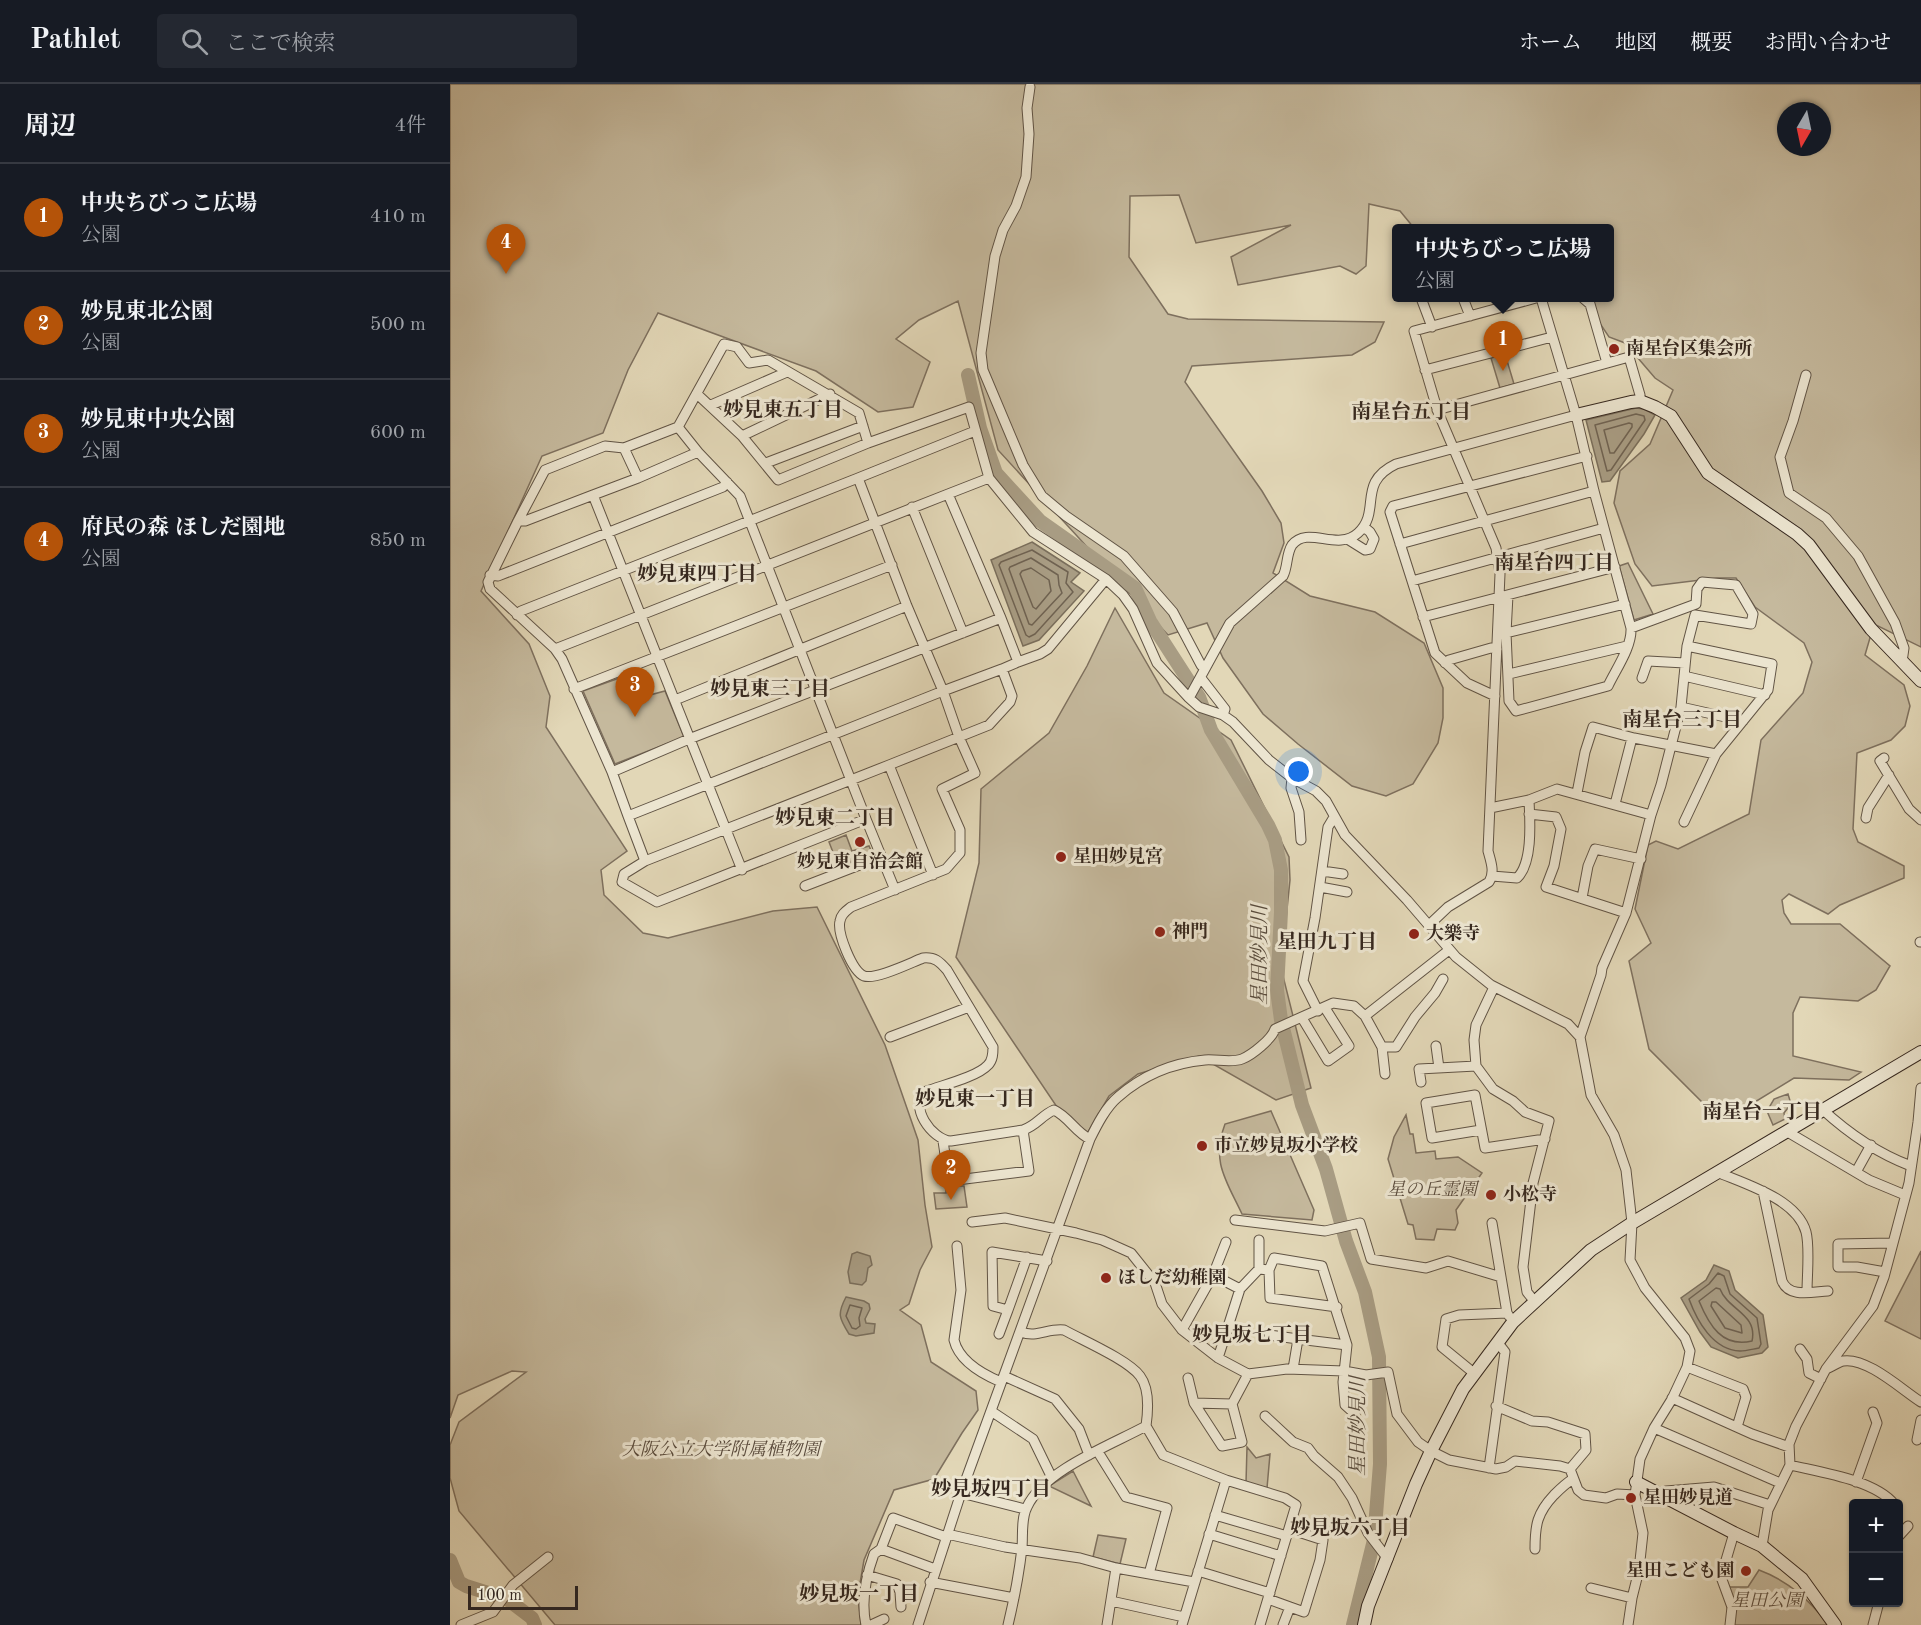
<!DOCTYPE html>
<html lang="ja">
<head>
<meta charset="utf-8">
<style>
  body { margin:0; font-family:"Old Standard TT","Noto Serif JP",serif; background:#242831; color:#f1f3f6 }
  .controls { position:absolute; right:18px; bottom:18px; display:grid; overflow:hidden; border-radius:6px; box-shadow:0 2px 4px #0004 }
  .controls button { width:54px; height:54px; display:grid; place-items:center; padding:0; border:0; border-bottom:2px solid #363941; background:#171b24; color:#f1f3f6; font:30px sans-serif }
  .compass { position:absolute; left:1327px; top:18px; width:54px; height:54px; border-radius:50%; background:#171b24; box-shadow:0 2px 4px #0004; rotate:189deg }
  .scale { position:absolute; left:18px; bottom:15px; width:110px; box-sizing:border-box; padding-left:6px; border:3px solid #36281f; border-top:0; font-size:16px; line-height:21px; white-space:nowrap; color:#36281f; -webkit-text-stroke:4px #ece5d0; paint-order:stroke }
  .you { position:absolute; left:849px; top:688px; width:21px; height:21px; margin:-15px; border:4px solid #fff; border-radius:50%; background:#1a73e8; box-shadow:0 0 0 9px #1a73e833 }
  .badge { display:grid; place-items:center; width:39px; height:39px; border-radius:50%; background:#b45309; color:#fff; font-size:20px; font-weight:700 }
  .pin { position:absolute; translate:-50% -50px; filter:drop-shadow(0 2px 3px #0008) }
  .pin::after { content:''; position:absolute; top:32px; width:21px; height:18px; background:inherit; clip-path:polygon(0 0,100% 0,50% 100%) }
  .popup { position:absolute; left:942px; top:140px; width:222px; height:78px; box-sizing:border-box; display:grid; place-content:center; border-radius:6px; background:#171b24; filter:drop-shadow(0 2px 4px #0005); font-size:20px; white-space:nowrap; color:#9ea1a6 }
  .popup b { font-size:22px; color:#f1f3f6 }
  .popup::after { content:''; position:absolute; left:50%; top:100%; margin-left:-12px; border:12px solid transparent; border-top-color:#171b24 }
  .list { margin:0; padding:0; list-style:none }
  h2 { display:flex; justify-content:space-between; align-items:center; height:78px; margin:0; padding:0 24px; font-size:26px }
  h2 small { font-size:20px; font-weight:400; color:#9ea1a6 }
  .list li { display:grid; grid-template-columns:39px 1fr auto; gap:18px; align-items:center; box-sizing:border-box; height:108px; padding:0 24px; border-top:2px solid #363941 }
  .list b { display:block; font-size:22px; white-space:nowrap }
  .list p { margin:0; font-size:20px; white-space:nowrap; color:#9ea1a6 }
  .list em { font-size:20px; font-style:normal; color:#9ea1a6 }
  .icon { flex:none; width:33px; height:33px; fill:none; stroke:currentColor; stroke-width:2; stroke-linecap:round; stroke-linejoin:round }
  .map { position:relative; flex:none; width:1471px; height:1541px; overflow:hidden }
  header { display:flex; align-items:center; gap:36px; box-sizing:border-box; height:84px; padding:0 30px; background:#171b24; border-bottom:2px solid #363941 }
  header strong { font-size:28px }
  nav { display:flex; gap:33px; margin-inline-start:auto; font-size:21px }
  .search { width:420px; height:54px; background:#242831; display:flex; align-items:center; gap:15px; box-sizing:border-box; padding:0 21px; border-radius:6px; color:#9ea1a6; font-size:22px }
  main { display:flex }
  aside { flex:1; background:#171b24 }
  .map>svg:first-child { display:block }
  .green { fill:#c5b99d; stroke:#7e705e; stroke-width:1.5; fill-rule:evenodd }
  .water { fill:#a89c83; stroke:#7a6e5b; stroke-width:1.5 }
  .lines { fill:none; stroke-linecap:round; stroke-linejoin:round }
  .shore { stroke:#6f6251; stroke-width:1.5 }
  .river { stroke:#a89c83; stroke-width:14 }
  .street-casing { stroke:#615445; stroke-width:11 }
  .secondary-casing { stroke:#36281f; stroke-width:14 }
  .street { stroke:#ece5d0; stroke-width:9 }
  .secondary { stroke:#ece5d0; stroke-width:12 }
  .poi-dot { fill:#8f2418; stroke:#ece5d0; stroke-width:2 }
  .labels { text-anchor:middle; dominant-baseline:central; stroke-width:6; stroke-linejoin:round; paint-order:stroke }
  .poi-label { font-size:18px; font-weight:bold; fill:#36281f; stroke:#ece5d0; text-anchor:start }
  .park-label { font-size:18px; font-style:italic; fill:#5a4c3e; stroke:#ece5d0 }
  .neighbourhood-label { font-size:20px; font-weight:bold; fill:#36281f; stroke:#ece5d0 }
  .water-label { font-size:20px; font-style:italic; fill:#584b3d; stroke:#ece5d0 }
</style>
</head>
<body>
<header>
<strong>Pathlet</strong>
<div class="search"><svg class="icon" aria-label="search" viewBox="0 0 24 24"><circle cx="10" cy="10" r="6"/><path d="M15 15l6 6"/></svg>ここで検索</div>
<nav><a>ホーム</a><a>地図</a><a>概要</a><a>お問い合わせ</a></nav>
</header>
<main>
<aside>
<h2>周辺<small>4件</small></h2>
<ul class="list">
<li><span class="badge">1</span><div><b>中央ちびっこ広場</b><p>公園</p></div><em>410 m</em></li>
<li><span class="badge">2</span><div><b>妙見東北公園</b><p>公園</p></div><em>500 m</em></li>
<li><span class="badge">3</span><div><b>妙見東中央公園</b><p>公園</p></div><em>600 m</em></li>
<li><span class="badge">4</span><div><b>府民の森 ほしだ園地</b><p>公園</p></div><em>850 m</em></li>
</ul>
</aside>
<div class="map">
<svg width="1471" height="1541" viewBox="0 0 1471 1541">
  <rect width="100%" height="100%" fill="#e2d7b7"/>
  <filter id="stains"><feTurbulence type="fractalNoise" baseFrequency=".00333" numOctaves="4"/><feColorMatrix values="0 0 0 0 .2 0 0 0 0 .09 0 0 0 0 .02 0 0 0 .5 -.17"/></filter>
  <radialGradient id="worn" r=".72"><stop offset=".6" stop-color="#630" stop-opacity="0"/><stop offset="1" stop-color="#630" stop-opacity=".3"/></radialGradient>
  <!-- green -->
  <path class="green" d="M0,0H1471V563L1424,540L1415,571L1454,601L1460,622L1455,642L1441,656L1407,669L1403,745L1408,758L1454,782V794L1390,821L1378,830L1339,810L1332,816L1334,829L1341,840H1390L1440,882L1426,906L1408,917L1350,913L1343,929V972L1411,988L1399,996L1344,994L1300,1021L1275,1027L1255,1021L1199,965L1179,877L1201,859L1185,825L1198,761L1206,757L1228,765L1299,730L1311,656L1353,609L1362,578L1354,559L1305,523L1286,494H1267L1202,502L1185,480L1164,419L1170,387L1200,360L1223,306L1205,294L1175,259L1159,253L1133,214H1160V144H964L950,127L919,120L916,182L906,190L890,182L788,201L781,173L841,141L746,159L729,111L680,112L679,173L718,230L738,235L934,238L925,258L902,271L742,282L735,298L812,407L831,439L834,459L823,489L860,512L925,528L974,559L993,604V634L988,659L963,700L936,712L902,702L848,660L813,630L773,574L757,539L718,551L548,366L508,217L469,236L446,255L480,278L463,323L428,328L366,287L208,229L178,286L153,349L92,372L31,507L79,560L100,612L96,643L177,767L151,786L154,811L193,849L218,854L323,827L367,823L435,961L468,1056L475,1121L482,1163L470,1186L459,1220L450,1226L471,1241L481,1278L526,1307L528,1326L512,1349L484,1395L444,1406L414,1476L408,1511L411,1541H105L9,1427L0,1394V1361L9,1338L76,1288L62,1287L8,1311L0,1334ZM1336,27H1372V63H1336Z
    M1055,270L1064,300L1050,304L1041,274Z
    M1178,479L1203,530L1184,536L1169,482Z
    M665,524L714,609L781,656L839,773L840,796L831,884L861,1004L826,1016L749,972L688,990L659,1012L637,1050L609,1026L506,873L529,779L531,705L599,649L637,582Z
    M186,588L196,612L215,607L234,653L165,680L133,607Z
    M396,751L402,767L419,762L423,771L388,781L379,758Z
    M1338,1010L1341,1020L1334,1029L1335,1035L1323,1041L1317,1027L1324,1015Z
    M821,1027L864,1126L862,1136L792,1130C776,1096 761,1078 775,1040Z
    M956,1031L960,1050H963L966,1069L985,1067L986,1075L1008,1073L1032,1089L1006,1126L1008,1139L1005,1146L987,1145L984,1156L966,1155L963,1141L958,1140L938,1075L944,1053Z
    M496,1102H514L517,1123L486,1125L484,1109H496Z
    M1471,1167V1255L1435,1237Z
    M797,1363L806,1374L820,1370L817,1404L796,1399Z
    M623,1387L641,1422L599,1402Z
    M648,1451L676,1455L670,1480L643,1473Z
    M1309,1486C1339,1497 1360,1517 1379,1541H1280L1274,1503H1298Z"/>
  <!-- water -->
  <path class="water" d="M1186,324L1194,325L1205,331L1194,350L1160,397L1152,398L1136,336Z
    M582,458L630,489L621,498L634,507L589,556L573,562L541,476Z
    M407,1168L420,1172L422,1181L418,1184L416,1197L412,1201L400,1199L398,1188L402,1170Z
    M1264,1181L1279,1187L1285,1206L1313,1231L1318,1263L1312,1269L1288,1274L1261,1263L1250,1248L1231,1214L1256,1196Z
    M396,1213L414,1217L419,1220L420,1225L415,1235L416,1239L425,1240L424,1249L406,1252L399,1250C389,1234 387,1230 396,1213Z"/>
  <g class="lines">
    <!-- shore -->
    <path class="shore" d="M1186,330L1194,332L1195,336L1161,386L1157,387L1145,341Z
      M1179,339L1182,340V343L1164,369H1160L1154,346Z
      M582,466L618,488L616,499L623,508L585,550L579,553L576,551L549,481L551,478Z
      M581,474L608,491L609,501L612,509L582,541L579,540L559,485L560,483Z
      M581,484L599,496L601,507L586,525L583,523L570,490L572,487Z
      M1268,1189L1274,1192L1280,1210L1307,1234L1311,1260L1309,1264C1303,1265 1296,1267 1290,1267C1263,1266 1247,1237 1239,1215L1259,1200Z
      M1266,1204L1270,1205C1278,1226 1308,1230 1302,1257C1272,1264 1259,1241 1249,1217Z
      M1262,1218H1266L1291,1241L1292,1249L1275,1244L1261,1222Z
      M400,1221L412,1224L409,1234L410,1242L406,1245L402,1244L396,1232Z"/>
    <!-- river -->
    <path class="river" d="M518,291L530,344L546,389L590,437L685,504L700,537L749,613L761,646L818,741L825,756L831,786V828L827,906L831,936L852,1021L876,1085L896,1157L915,1208L929,1273L930,1380L924,1456L903,1541
      M0,1476L9,1498L16,1502L57,1515L82,1534L85,1541"/>
    <!-- street casing -->
    <g class="street-casing">
      <path id="street" d="M580,3L577,24L579,50L576,93L566,122L553,146L545,172L531,269L533,286L573,381L592,412L616,432L674,472L723,528L751,581L755,585
        M971,214L982,243
        M1013,214L1020,232
        M1133,214L1140,220L1157,279
        M975,286L1102,253
        M1356,291L1343,337L1330,373L1339,409L1376,434L1408,472L1445,539L1454,564L1452,578
        M247,310L292,352L328,396L418,359
        M261,321L337,288
        M987,326L1179,273L1190,311V317
        M292,352L380,310
        M248,368L290,412L416,735
        M316,379L413,342
        M188,394L248,368L228,343
        M408,394L525,347
        M539,394L583,448L656,495L673,511L683,525L707,579L739,614L749,623L773,631L783,638L819,676L842,694L866,707L876,717L895,751L957,816L1006,873L1041,901L1118,940L1130,953
        M143,411L188,394L174,364
        M462,423L513,549
        M68,437L95,386L155,362L174,364L228,343L274,260L287,263L299,279L318,276L409,329L418,359L519,323L539,394L498,410L551,534
        M899,456L915,466L920,465L924,455L920,448L914,443
        M950,460L1144,407
        M40,491L48,492L273,403L277,398
        M962,497L1154,444
        M1058,511L1056,549L1059,617L1066,627L1158,602C1166,585 1182,563 1181,544L1144,407L1126,331L1091,214
        M67,531L71,527L408,394L457,522L493,607L178,732L195,777L174,790L172,798L207,818L416,735L445,806
        M973,533L1165,483
        M1056,549L1175,520
        M105,565L498,410
        M568,578L590,570L598,565L656,495
        M995,579L999,576L1041,564L1047,565
        M1059,590L1177,562
        M1234,592L1315,611
        M751,594L775,625L773,631
        M1192,594L1198,577L1235,579
        M124,605L442,481
        M1045,612L1017,599L985,569L940,428L943,422L1137,372
        M739,614L780,539L833,492C838,483 836,470 842,461C858,441 887,468 908,449C932,427 906,399 946,380L1126,331
        M225,616L457,522
        M1231,623L1293,637
        M1434,674L1430,677L1459,725L1471,736
        M439,681L539,641L560,618L562,612L552,585L493,607L509,653L525,689L492,705L510,746V769L496,785L401,823C396,827 391,830 390,837C387,849 402,887 414,892C426,896 460,879 473,874C485,873 489,877 497,886L543,963C543,969 543,976 538,981C527,993 493,1001 477,1007C457,1021 482,1056 501,1057L573,1046C586,1042 592,1031 604,1026C619,1033 626,1049 640,1055L511,1409L468,1541
        M162,688L239,655L551,534L568,578L552,585
        M842,694L841,704L849,728L851,756
        M1127,709L1135,668L1143,643L1184,654L1266,670
        M1165,720L1182,654
        M1040,724L1079,716L1107,705L1201,731
        M1079,730L1106,733L1111,745L1104,782L1096,803L1176,829
        M178,732L162,688L112,575L105,565L40,505L38,498L68,437H75L143,411L292,786
        M1416,734L1418,724L1439,691
        M1234,738L1266,670L1318,606L1322,580L1237,562
        M195,777L439,681L483,791
        M872,787L893,790
        M1042,792L1067,794C1083,779 1080,737 1079,716
        M355,802L430,773
        M870,803L897,808
        M1132,814L1138,782L1145,765L1191,775
        M979,841L998,823L1039,798C1045,788 1041,778 1038,767L1050,490L1046,464L988,328L964,247L1086,214
        M1470,858H1471
        M1044,903L1026,941L1024,956L1026,982L1043,1005L1063,1017L1075,1028L1099,1037L1083,1099L1073,1183L1077,1208L1085,1218
        M868,927L853,897L865,834L878,743L884,733
        M915,932L932,963H946L965,933L985,909L993,895
        M852,934L878,977L899,962L875,924
        M440,953L519,923
        M986,962L989,984
        M932,963L935,990
        M971,998L969,985L1026,982
        M1372,1025C1397,1048 1429,1070 1461,1082
        M1031,1046L982,1054L976,1019L1025,1011L1035,1064L1095,1055
        M1336,1047L1419,1096L1455,1111
        M640,1055C647,1041 656,1023 668,1013C693,991 722,979 755,976C766,975 782,979 792,975C802,971 822,955 825,945L883,919L904,922L915,932L999,866
        M493,1057L499,1097L579,1087L573,1046
        M1267,1088C1295,1100 1347,1115 1356,1148C1360,1163 1357,1191 1357,1208
        M1406,1088L1421,1061
        M1313,1107L1332,1197C1339,1214 1361,1208 1378,1207
        M785,1136L875,1147L910,1139L921,1175L976,1184L998,1177L1051,1193L1057,1229
        M522,1138L555,1134L626,1149L652,1156L681,1169L705,1199L712,1220L732,1246L768,1274L798,1290L837,1285L894,1287L916,1291L938,1288L947,1330L968,1358L981,1367L999,1376L1046,1385L1056,1383L1065,1377L1110,1382L1120,1385
        M1042,1139L1051,1193
        M809,1156V1185
        M507,1162L511,1206L504,1256C509,1277 532,1290 551,1298
        M577,1173L558,1226L543,1222L542,1168L597,1177
        M819,1186L824,1174L872,1182L897,1261L893,1298L895,1321L905,1330L907,1350
        M1435,1188L1407,1183H1388V1160L1442,1159
        M763,1191L776,1158
        M790,1205L809,1185L819,1186L820,1214L887,1223
        M732,1246L763,1191L790,1205L768,1274
        M549,1250L558,1226
        M819,1251L848,1255
        M1350,1265L1357,1275L1359,1289L1371,1295
        M1237,1283L1293,1305L1296,1313L1287,1343
        M843,1285L848,1255L897,1261
        M1376,1285C1382,1283 1388,1278 1393,1277C1417,1273 1452,1306 1471,1318
        M1025,1290L992,1263L996,1235L1009,1231L1057,1229L1059,1232
        M554,1292L605,1315L629,1345L639,1371
        M738,1294L744,1319L772,1362L792,1358L782,1320L798,1290
        M1222,1314L1302,1350L1339,1363
        M744,1319L782,1320
        M1046,1322L1082,1337L1098,1338L1135,1350L1136,1366L1120,1385L1128,1406L1134,1411L1156,1414L1167,1410L1185,1411
        M541,1327L583,1355L602,1394
        M815,1332L843,1358L858,1364L864,1372L888,1393L902,1414L918,1449L938,1475
        M696,1342L713,1371L776,1396L732,1541
        M1204,1344L1330,1399
        M1467,1356L1471,1336
        M648,1368L676,1413L717,1424L699,1490
        M1340,1381C1369,1388 1425,1396 1444,1420
        M1039,1384L1055,1268L1048,1259
        M776,1396L835,1414L846,1421L810,1541
        M1406,1398L1427,1339L1423,1328
        M511,1409L575,1425
        M1211,1411L1216,1407L1264,1403L1320,1421
        M765,1431L837,1452
        M839,1445L873,1456L870,1476L854,1528L840,1523
        M497,1450L555,1463L630,1474L666,1484L744,1498
        M759,1450L831,1472
        M1448,1453L1458,1442
        M1312,1462L1318,1426L1340,1381L1339,1360L1346,1342L1376,1285L1423,1222L1434,1193L1459,1099L1468,1038L1471,1004
        M1085,1465C1085,1441 1087,1429 1104,1411C1110,1405 1116,1399 1123,1395
        M485,1485L431,1465L443,1434L496,1453
        M748,1487L820,1509
        M417,1491L447,1500L450,1508L451,1523
        M480,1498L564,1514
        M1141,1504L1182,1514
        M818,1515L840,1523L833,1541
        M661,1517L734,1533
        M11,1541L43,1528L63,1501L98,1473
        M416,1541C411,1518 416,1492 424,1470L431,1465
        M421,1541L434,1535
        M558,1541C564,1516 569,1490 572,1464C573,1452 571,1434 577,1423C594,1386 661,1361 696,1342C698,1328 700,1305 690,1292C678,1276 634,1257 614,1246C598,1244 587,1254 571,1248
        M657,1541L666,1484
        M1178,1541L1182,1514L1189,1486L1193,1449L1185,1411L1190,1375L1204,1344L1222,1315L1237,1283L1240,1267L1235,1254L1195,1204L1180,1176L1182,1139L1176,1086L1164,1051L1141,1011L1130,953L1151,891L1152,884L1176,829L1201,731L1211,701L1231,623L1237,562L1245,531L1301,540L1303,530L1286,501L1252,498L1247,505L1246,520L1181,544
        M1280,1541L1282,1523L1271,1493L1284,1449
        M1423,1541L1429,1518"/>
    </g>
    <!-- secondary casing -->
    <g class="secondary-casing">
      <path id="secondary" d="M1126,331L1181,318L1190,317L1205,323L1221,332L1258,389L1347,450L1359,461L1421,545L1471,597
        M1186,1398L1284,1449L1312,1462L1352,1495L1385,1541
        M914,1541L918,1522L966,1400L981,1367L1013,1305L1063,1238L1141,1166L1182,1139L1471,968"/>
    </g>
    <!-- street -->
    <use href="#street" class="street"/>
    <!-- secondary -->
    <use href="#secondary" class="secondary"/>
  </g>
  <!-- markers -->
  <g class="poi-dot">
    <circle cx="1164" cy="265" r="6"/>
    <circle cx="410" cy="758" r="6"/>
    <circle cx="611" cy="773" r="6"/>
    <circle cx="710" cy="848" r="6"/>
    <circle cx="964" cy="850" r="6"/>
    <circle cx="752" cy="1062" r="6"/>
    <circle cx="1041" cy="1111" r="6"/>
    <circle cx="656" cy="1194" r="6"/>
    <circle cx="1181" cy="1414" r="6"/>
    <circle cx="1296" cy="1487" r="6"/>
  </g>
  <g class="labels">
    <!-- poi labels -->
    <g class="poi-label">
      <text x="1176" y="265">南星台区集会所</text>
      <text x="623" y="773">星田妙見宮</text>
      <text x="410" y="778" text-anchor="middle">妙見東自治会館</text>
      <text x="722" y="848">神門</text>
      <text x="976" y="850">大樂寺</text>
      <text x="764" y="1062">市立妙見坂小学校</text>
      <text x="1053" y="1111">小松寺</text>
      <text x="668" y="1194">ほしだ幼稚園</text>
      <text x="1193" y="1414">星田妙見道</text>
      <text x="1284" y="1487" text-anchor="end">星田こども園</text>
    </g>
    <!-- park labels -->
    <g class="park-label">
      <text x="982" y="1106">星の丘霊園</text>
      <text x="271" y="1366">大阪公立大学附属植物園</text>
      <text x="1317" y="1517">星田公園</text>
    </g>
    <!-- neighbourhood labels -->
    <g class="neighbourhood-label">
      <text x="333" y="327">妙見東五丁目</text>
      <text x="961" y="329">南星台五丁目</text>
      <text x="1104" y="480">南星台四丁目</text>
      <text x="247" y="491">妙見東四丁目</text>
      <text x="320" y="606">妙見東三丁目</text>
      <text x="1232" y="637">南星台三丁目</text>
      <text x="385" y="735">妙見東二丁目</text>
      <text x="877" y="859">星田九丁目</text>
      <text x="525" y="1016">妙見東一丁目</text>
      <text x="1312" y="1029">南星台一丁目</text>
      <text x="802" y="1252">妙見坂七丁目</text>
      <text x="541" y="1406">妙見坂四丁目</text>
      <text x="900" y="1445">妙見坂六丁目</text>
      <text x="409" y="1511">妙見坂一丁目</text>
    </g>
    <!-- water labels -->
    <g class="water-label">
      <text transform="translate(811 871) rotate(-90)">星田妙見川</text>
      <text transform="translate(909 1342) rotate(-90)">星田妙見川</text>
    </g>
  </g>
  <rect width="100%" height="100%" filter="url(#stains)"/>
  <rect width="100%" height="100%" fill="url(#worn)"/>
</svg>
<div class="controls">
<button>+</button>
<button>−</button>
</div>
<svg class="compass" viewBox="-18 -18 36 36"><path d="M0-13l5 13h-10z" fill="#e53935"/><path d="M0 13l5-13h-10z" fill="#9ea1a6"/></svg>
<div class="scale">100 m</div>
<div class="you"></div>
<div class="pin badge" style="left:1053px;top:287px">1</div>
<div class="popup"><b>中央ちびっこ広場</b>公園</div>
<div class="pin badge" style="left:501px;top:1116px">2</div>
<div class="pin badge" style="left:185px;top:633px">3</div>
<div class="pin badge" style="left:56px;top:190px">4</div>
</div>
</main>
</body>
</html>
